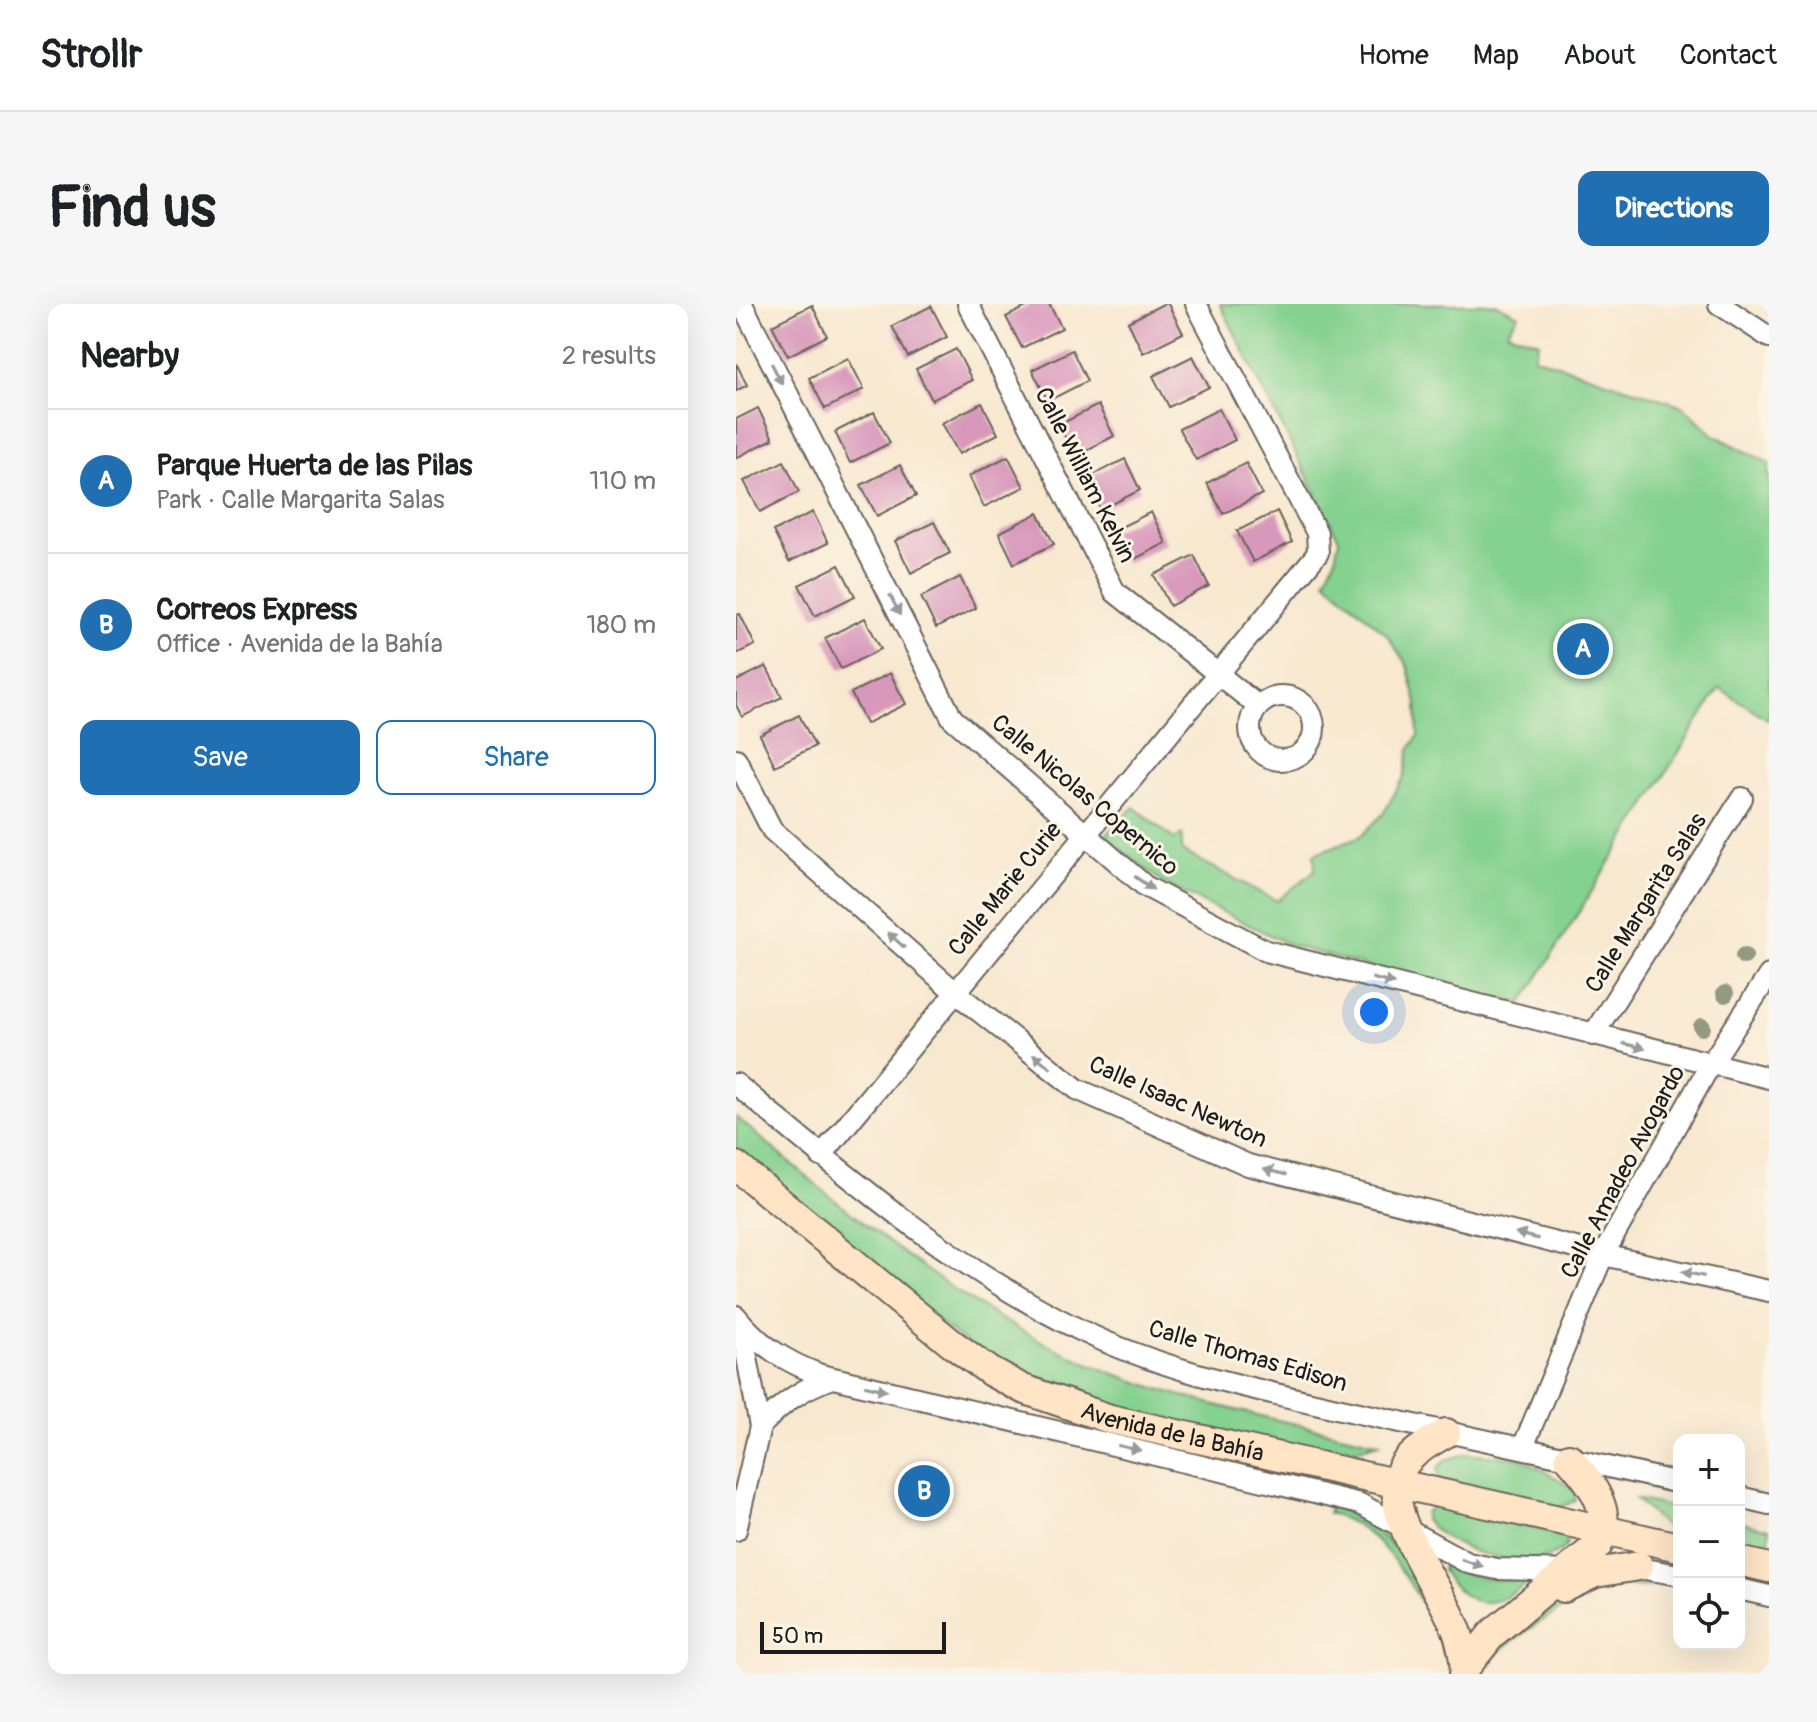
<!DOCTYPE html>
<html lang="en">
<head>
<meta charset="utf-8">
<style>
  body { margin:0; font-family:Pangolin,sans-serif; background:#f6f6f6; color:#202124 }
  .controls { position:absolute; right:24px; bottom:24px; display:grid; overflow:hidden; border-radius:16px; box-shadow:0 8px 32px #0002 }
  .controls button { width:72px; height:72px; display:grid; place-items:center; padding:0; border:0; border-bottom:2px solid #e0e0e0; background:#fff; color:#202124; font:40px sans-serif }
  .scale { position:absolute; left:24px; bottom:20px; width:186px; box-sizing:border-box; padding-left:8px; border:4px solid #1c1c1c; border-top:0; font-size:22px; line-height:28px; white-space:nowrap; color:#1c1c1c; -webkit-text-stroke:6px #fcf5e5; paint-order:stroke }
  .you { position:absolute; left:638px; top:708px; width:28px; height:28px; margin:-20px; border:6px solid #fff; border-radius:50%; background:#1a73e8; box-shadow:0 0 0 12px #1a73e833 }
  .badge { display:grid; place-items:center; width:52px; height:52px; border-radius:50%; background:#1f6fb2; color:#fff; font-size:26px; font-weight:700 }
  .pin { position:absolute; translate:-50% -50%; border:4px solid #fff; box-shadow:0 2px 8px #0006 }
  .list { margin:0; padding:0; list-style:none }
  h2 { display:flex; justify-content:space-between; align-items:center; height:104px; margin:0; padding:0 32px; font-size:34px }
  h2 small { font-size:26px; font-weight:400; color:#757577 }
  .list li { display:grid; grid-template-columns:52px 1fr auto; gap:24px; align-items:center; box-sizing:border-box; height:144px; padding:0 32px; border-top:2px solid #e0e0e0 }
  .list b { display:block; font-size:30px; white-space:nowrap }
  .list p { margin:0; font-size:26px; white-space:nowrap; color:#757577 }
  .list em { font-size:26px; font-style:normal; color:#757577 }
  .actions { display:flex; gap:16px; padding:24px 32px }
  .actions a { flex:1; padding:18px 0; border:2px solid #1f6fb2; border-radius:16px; text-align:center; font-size:28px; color:#1f6fb2 }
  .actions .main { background:#1f6fb2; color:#fff }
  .icon { flex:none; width:44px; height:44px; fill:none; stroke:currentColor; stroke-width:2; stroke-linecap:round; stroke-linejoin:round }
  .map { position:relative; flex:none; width:1033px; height:1370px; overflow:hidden; border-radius:16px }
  header { display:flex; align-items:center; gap:48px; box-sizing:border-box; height:112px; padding:0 40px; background:#fff; border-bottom:2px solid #e0e0e0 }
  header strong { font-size:38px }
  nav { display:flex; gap:44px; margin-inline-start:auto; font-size:28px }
  .intro { display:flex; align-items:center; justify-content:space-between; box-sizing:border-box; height:192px; padding:0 48px }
  h1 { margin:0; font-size:56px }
  .button { padding:20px 36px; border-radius:16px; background:#1f6fb2; color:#fff; font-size:28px; font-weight:700 }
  main { display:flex; gap:48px; padding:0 48px }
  aside { flex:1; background:#fff; border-radius:16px; box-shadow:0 8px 32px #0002 }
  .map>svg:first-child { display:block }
  .green { fill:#85d18f; stroke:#507656; stroke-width:2 }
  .building { fill:#d898bb }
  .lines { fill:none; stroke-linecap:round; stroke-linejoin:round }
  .street-casing { stroke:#69635b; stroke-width:24 }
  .secondary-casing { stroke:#69635b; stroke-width:32 }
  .street { stroke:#fff; stroke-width:20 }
  .secondary { stroke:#ffe4c6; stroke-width:28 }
  .tree { fill:#939a83 }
  .oneway { fill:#999 }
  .labels { text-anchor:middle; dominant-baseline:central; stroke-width:6; stroke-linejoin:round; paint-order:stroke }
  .street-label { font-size:24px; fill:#1c1c1c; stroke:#fcf5e5 }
</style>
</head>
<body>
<header>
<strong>Strollr</strong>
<nav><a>Home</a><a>Map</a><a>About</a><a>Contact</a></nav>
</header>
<div class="intro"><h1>Find us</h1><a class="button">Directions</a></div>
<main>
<aside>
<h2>Nearby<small>2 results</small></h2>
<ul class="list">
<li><span class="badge">A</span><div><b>Parque Huerta de las Pilas</b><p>Park · Calle Margarita Salas</p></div><em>110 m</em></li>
<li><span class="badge">B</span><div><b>Correos Express</b><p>Office · Avenida de la Bahía</p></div><em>180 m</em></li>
</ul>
<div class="actions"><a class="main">Save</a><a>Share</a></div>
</aside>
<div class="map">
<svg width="1033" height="1370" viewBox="0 0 1033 1370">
  <rect width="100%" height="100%" fill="#fcf5e5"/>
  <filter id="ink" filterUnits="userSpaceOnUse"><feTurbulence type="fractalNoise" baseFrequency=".0125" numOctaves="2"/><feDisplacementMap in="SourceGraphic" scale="16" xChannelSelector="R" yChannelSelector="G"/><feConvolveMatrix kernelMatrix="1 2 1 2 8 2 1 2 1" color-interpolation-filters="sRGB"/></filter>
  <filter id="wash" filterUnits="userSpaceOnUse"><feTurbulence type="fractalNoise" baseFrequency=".006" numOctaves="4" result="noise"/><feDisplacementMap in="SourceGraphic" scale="32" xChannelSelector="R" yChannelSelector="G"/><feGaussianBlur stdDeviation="1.8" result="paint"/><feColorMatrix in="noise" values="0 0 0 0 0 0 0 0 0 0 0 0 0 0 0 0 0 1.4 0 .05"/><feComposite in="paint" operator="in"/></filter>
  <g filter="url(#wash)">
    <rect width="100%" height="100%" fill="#f8e8d0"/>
    <!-- green -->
    <path class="green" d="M484,0H760L783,11L771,28L803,38L798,53L947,102L978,131L1033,159V416L983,384L786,699L699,681L554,641L427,579L369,532L398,503L438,535L446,530V547L541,597L579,566L578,550L625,532L647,510L668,473L674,444L682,432L681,400L671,361L650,330L589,276L599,255L603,235Z
      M0,813C106,903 212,996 340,1054C436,1097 542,1115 643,1139L604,1150L575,1149L371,1102L316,1085L273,1065L220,1032L0,854Z
      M732,1149L787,1155L834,1182L839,1189V1197L822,1204L703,1176L702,1164L710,1156Z
      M900,1195L943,1205V1231L936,1229Z
      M594,1201C654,1220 703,1291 716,1350L706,1348L707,1336C677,1287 652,1225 592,1209Z
      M699,1201L829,1230L831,1241C800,1274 714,1248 689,1216V1209Z
      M1003,1218L1033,1225V1251L1003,1244Z
      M708,1257C732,1276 765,1278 795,1276C759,1306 734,1308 706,1267Z
      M917,1274L915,1283C901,1282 886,1281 872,1284C845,1291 766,1337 754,1360L746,1357C782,1325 824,1283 873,1275C887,1272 903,1275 917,1274Z"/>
    <g id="blocks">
      <!-- building -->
      <path class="building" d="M296,0H313L326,24L286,44L270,13Z
        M427,0H432L447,29L407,49L392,18Z
        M76,1L91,32L52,52L36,21Z
        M195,2L211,33L172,53L156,22Z
        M220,45L236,76L196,96L180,65Z
        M336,46L351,77L312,97L296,66Z
        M457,52L473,83L433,103L417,72Z
        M112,54L128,85L89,105L73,74Z
        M0,59L11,81L0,87Z
        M246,99L262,130L223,150L206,119Z
        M362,101L378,132L339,152L323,121Z
        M22,104L37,135L0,154V115Z
        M483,105L499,136L460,156L443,125Z
        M138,108L154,139L114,159L99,128Z
        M272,152L288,183L248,203L233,172Z
        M389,155L404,186L365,206L349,175Z
        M48,157L63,188L24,208L8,177Z
        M510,159L526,190L487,210L471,179Z
        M164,161L180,192L141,212L125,181Z
        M541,207L556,238L517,258L501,227Z
        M77,208L92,239L53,258L37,227Z
        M415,208L430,239L391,259L375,228Z
        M302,209L318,240L278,260L263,229Z
        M198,218L214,249L175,269L159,237Z
        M458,251L473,282L434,302L418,271Z
        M103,261L119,292L79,312L63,281Z
        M224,273L240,304L200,324L185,293Z
        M4,310L19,341L0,350V311Z
        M129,314L145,345L105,365L89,334Z
        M30,362L46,393L6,413L0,401V377Z
        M154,369L170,400L130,420L115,389Z
        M63,411L79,442L39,462L24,431Z"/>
    </g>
  </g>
  <g filter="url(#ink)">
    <use href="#blocks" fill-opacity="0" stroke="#69635b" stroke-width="2"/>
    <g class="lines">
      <!-- street casing -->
      <g class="street-casing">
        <path id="street" d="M6,0L216,414L409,582L530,647L1033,774
          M232,0L379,288L522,402
          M983,0L1033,33
          M514 424a32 32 0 1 1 64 0a32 32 0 1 1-64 0Z
          M0,455L36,526L219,688L341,785L512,861L867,951L1033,987
          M857,731L1006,494
          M0,780C106,869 220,965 344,1026C425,1066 518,1085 605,1105C718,1130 831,1153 943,1179
          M85,852L582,249L581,229L460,0
          M0,1012C24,1042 50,1058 85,1071L624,1200L732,1259L761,1265L836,1267
          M24,1123C46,1099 65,1085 96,1074
          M787,1143L867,951L974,761L1033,671
          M1003,1193L1033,1200
          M0,1226L24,1123L5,1021
          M892,1262L943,1271
          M1003,1285L1033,1292"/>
      </g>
      <!-- secondary casing -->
      <g class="secondary-casing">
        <g id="secondary">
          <path id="s1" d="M0,862L215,1039L255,1068L287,1085L374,1115L943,1243"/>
          <path d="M710,1129C696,1137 681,1145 670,1158C634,1202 710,1287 723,1333C726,1345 730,1358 728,1370"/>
          <path d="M1003,1257L1033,1264"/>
          <path d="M828,1284L859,1269L903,1262"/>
          <path d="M729,1364L757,1329L862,1241C879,1209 855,1178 833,1154"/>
        </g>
      </g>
      <!-- street -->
      <use href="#street" class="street"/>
      <!-- secondary -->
      <use href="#secondary" class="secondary"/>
    </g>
    <!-- trees -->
    <g class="tree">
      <circle cx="1008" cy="652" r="9"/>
      <circle cx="989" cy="690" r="9"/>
      <circle cx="966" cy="723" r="9"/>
    </g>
    <!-- one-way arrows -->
    <defs><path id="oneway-solid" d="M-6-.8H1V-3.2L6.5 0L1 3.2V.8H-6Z" transform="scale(2)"/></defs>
    <g class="oneway">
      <use href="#oneway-solid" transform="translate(41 70) rotate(63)"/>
      <use href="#oneway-solid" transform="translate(159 301) rotate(63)"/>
      <use href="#oneway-solid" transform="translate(408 579) rotate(35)"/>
      <use href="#oneway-solid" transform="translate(160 636) rotate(-138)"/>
      <use href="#oneway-solid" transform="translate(647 677) rotate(15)"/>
      <use href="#oneway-solid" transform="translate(898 742) rotate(14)"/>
      <use href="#oneway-solid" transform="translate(306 757) rotate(-142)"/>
      <use href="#oneway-solid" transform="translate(539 868) rotate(-166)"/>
      <use href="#oneway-solid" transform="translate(791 932) rotate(-166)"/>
      <use href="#oneway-solid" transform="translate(957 970) rotate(-168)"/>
      <use href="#oneway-solid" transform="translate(140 1084) rotate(13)"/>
      <use href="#oneway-solid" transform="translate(393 1144) rotate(13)"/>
      <use href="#oneway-solid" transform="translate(736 1259) rotate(18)"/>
    </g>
  </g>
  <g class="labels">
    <!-- street labels -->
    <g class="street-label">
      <text transform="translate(349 171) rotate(63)">Calle William Kelvin</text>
      <text transform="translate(349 491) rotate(40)">Calle Nicolas Copernico</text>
      <text transform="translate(269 585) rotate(-51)">Calle Marie Curie</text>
      <text transform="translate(910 599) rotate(-58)">Calle Margarita Salas</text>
      <text transform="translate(442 798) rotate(24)">Calle Isaac Newton</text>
      <text transform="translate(887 868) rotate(-62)">Calle Amadeo Avogardo</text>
      <text transform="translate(512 1052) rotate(16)">Calle Thomas Edison</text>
      <text stroke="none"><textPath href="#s1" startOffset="520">Avenida de la Bahía</textPath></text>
    </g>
  </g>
</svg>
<div class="controls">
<button>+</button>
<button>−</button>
<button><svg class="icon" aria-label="locate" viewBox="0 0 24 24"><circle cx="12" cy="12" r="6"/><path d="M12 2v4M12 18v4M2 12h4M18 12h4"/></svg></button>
</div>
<div class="scale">50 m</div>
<div class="you"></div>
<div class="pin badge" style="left:847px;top:345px">A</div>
<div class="pin badge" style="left:188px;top:1187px">B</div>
</div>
</main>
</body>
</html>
